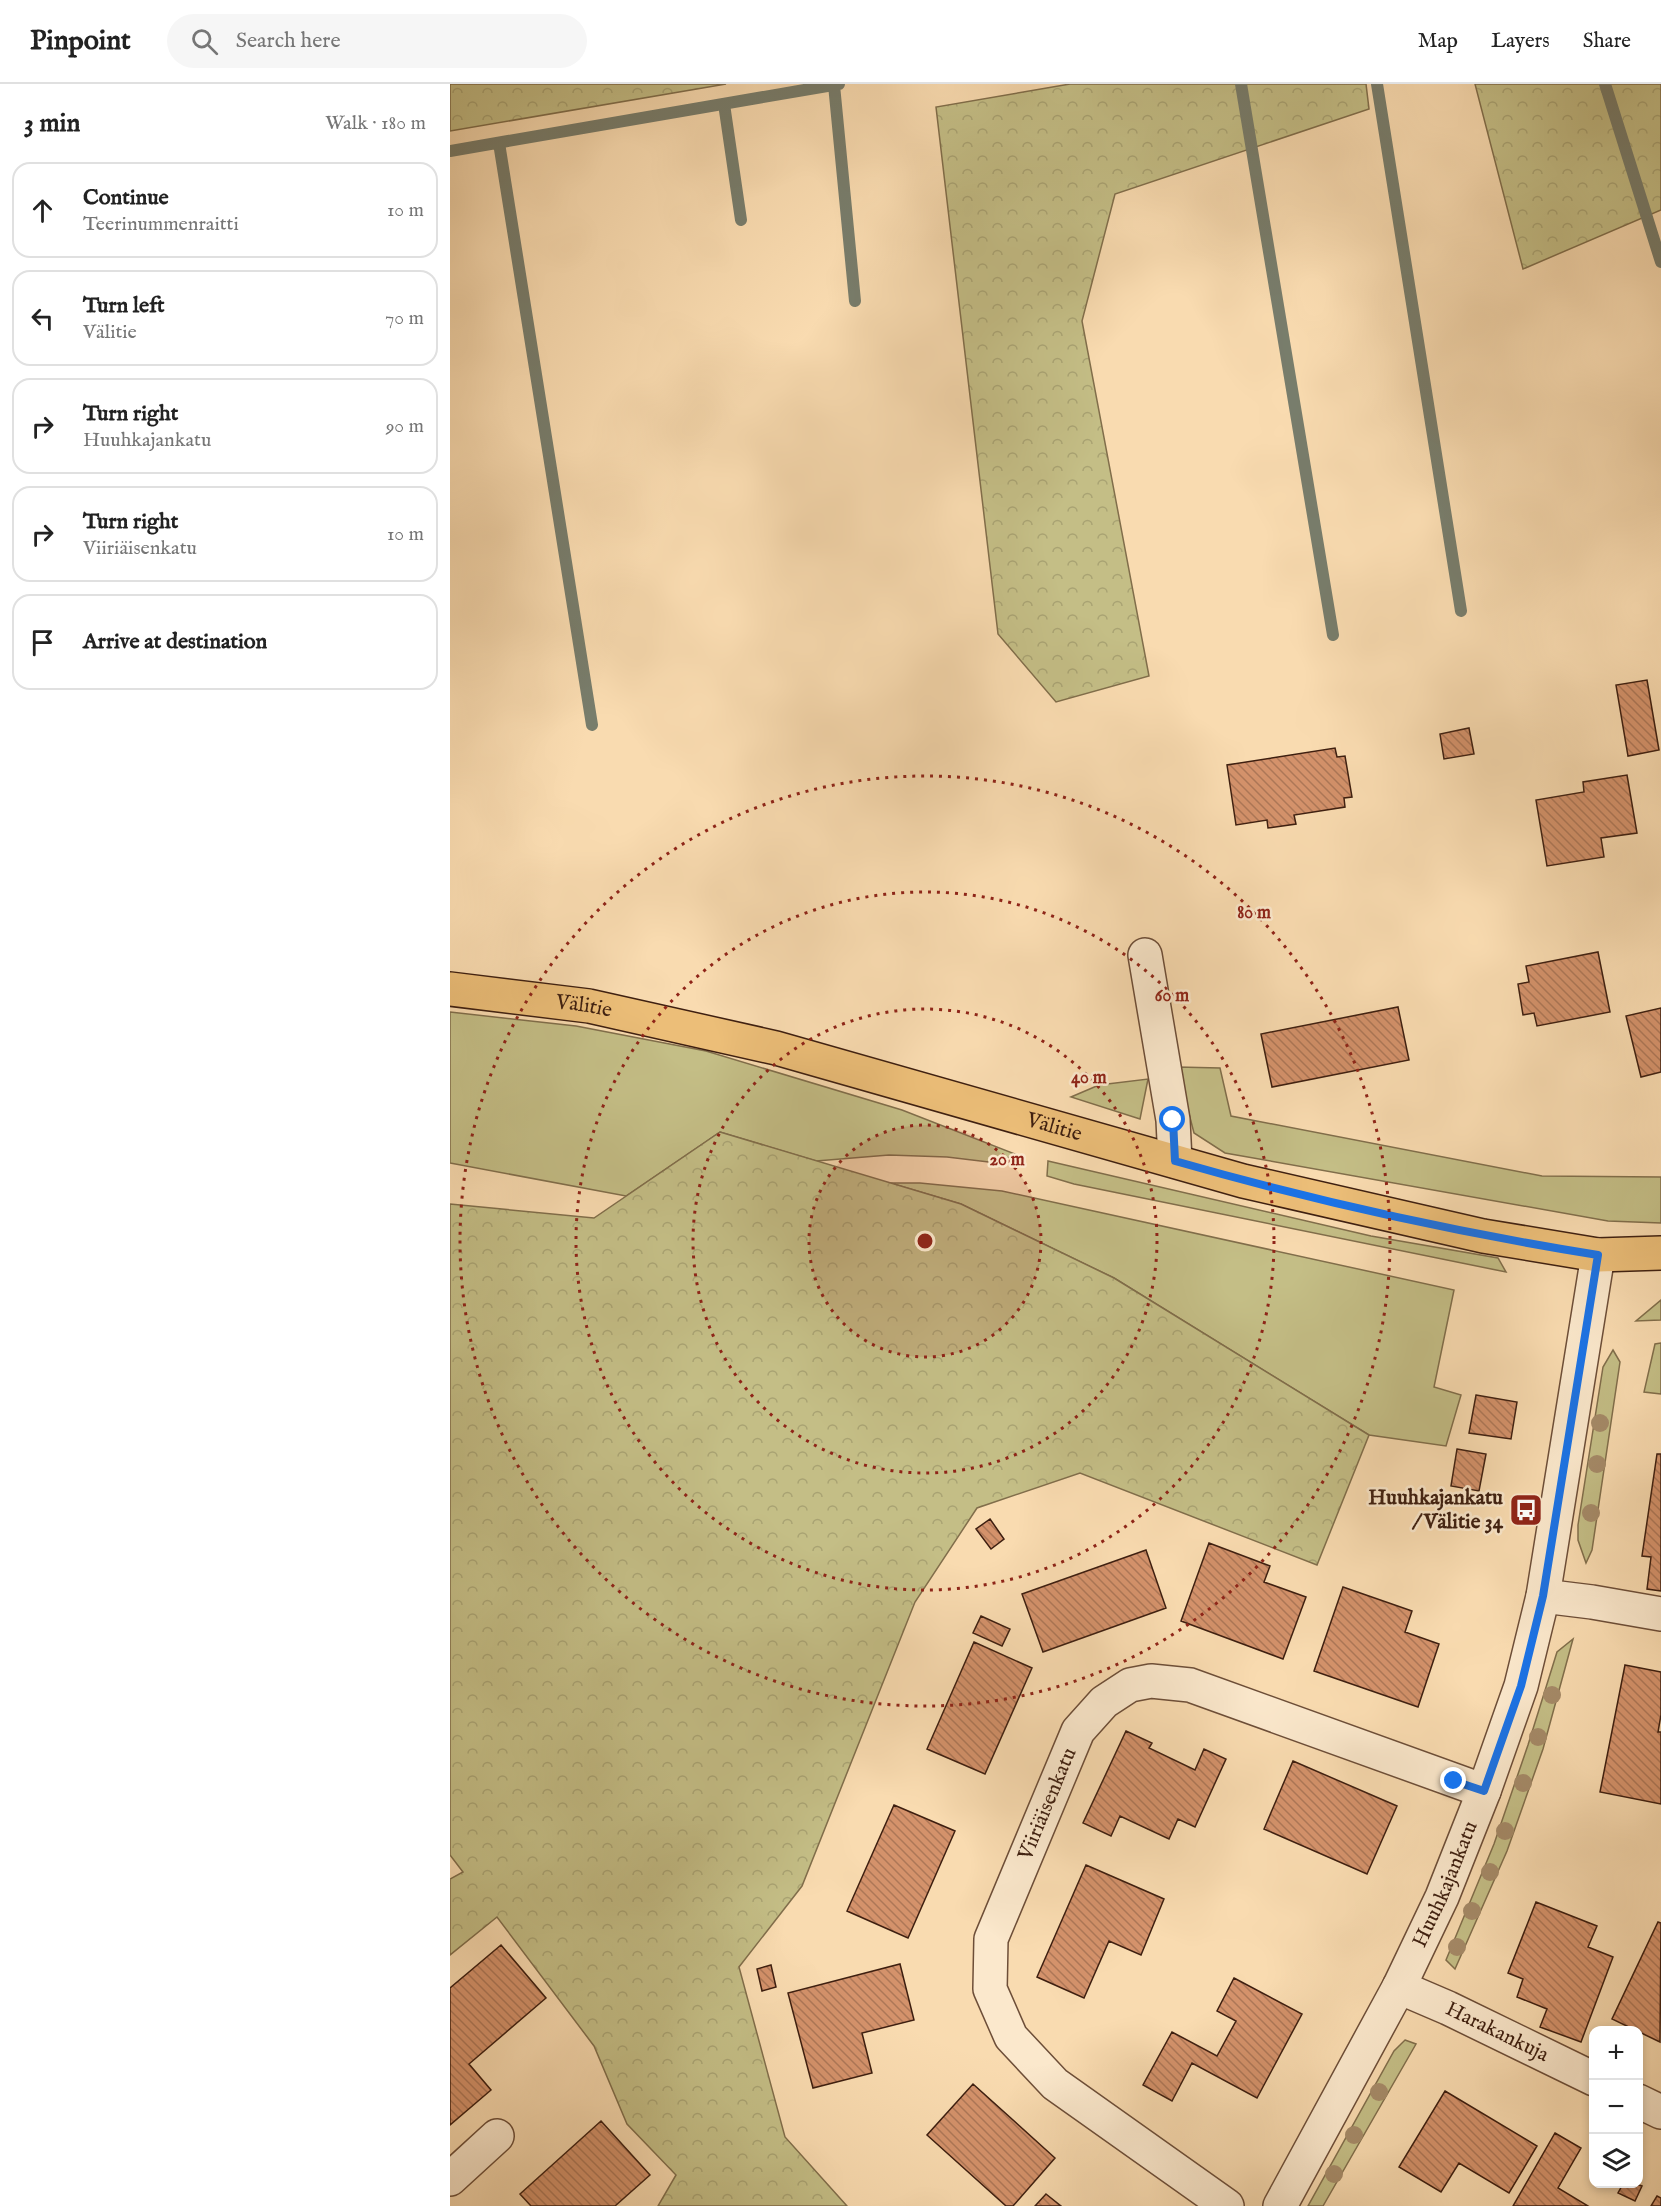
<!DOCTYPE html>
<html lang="en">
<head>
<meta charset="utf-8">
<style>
  body { margin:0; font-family:"IM FELL English",serif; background:#f6f6f6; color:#222 }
  .controls { position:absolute; right:18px; bottom:18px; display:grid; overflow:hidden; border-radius:12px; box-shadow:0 3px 9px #0003 }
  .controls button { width:54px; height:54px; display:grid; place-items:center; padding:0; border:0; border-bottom:2px solid #e0e0e0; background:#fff; color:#222; font:30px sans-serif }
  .stop { position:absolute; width:18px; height:18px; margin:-14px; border:4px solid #1a73e8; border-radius:50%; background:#fff }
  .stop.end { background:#1a73e8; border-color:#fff; box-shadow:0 2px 6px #0008 }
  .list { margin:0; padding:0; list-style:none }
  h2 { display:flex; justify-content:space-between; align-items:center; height:78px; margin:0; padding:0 24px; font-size:26px }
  h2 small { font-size:20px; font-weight:400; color:#767676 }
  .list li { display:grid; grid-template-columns:39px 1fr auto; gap:18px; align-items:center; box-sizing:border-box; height:96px; margin:0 12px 12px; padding:0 12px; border:2px solid #e0e0e0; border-radius:18px }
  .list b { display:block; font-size:22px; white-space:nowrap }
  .list p { margin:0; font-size:20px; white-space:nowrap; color:#767676 }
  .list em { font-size:20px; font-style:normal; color:#767676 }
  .icon { flex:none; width:33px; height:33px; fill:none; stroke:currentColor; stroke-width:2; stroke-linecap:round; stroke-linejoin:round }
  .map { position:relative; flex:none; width:1211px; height:2122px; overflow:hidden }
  header { display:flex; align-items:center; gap:36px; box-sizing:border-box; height:84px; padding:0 30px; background:#fff; border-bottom:2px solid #e0e0e0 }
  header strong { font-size:28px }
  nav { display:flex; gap:33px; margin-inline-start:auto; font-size:21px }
  .search { width:420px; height:54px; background:#f6f6f6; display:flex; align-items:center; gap:15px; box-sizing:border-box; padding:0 21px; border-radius:33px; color:#767676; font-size:22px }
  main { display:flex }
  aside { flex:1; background:#fff }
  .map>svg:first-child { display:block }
  .green { fill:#c4be86; stroke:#816e4b; stroke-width:1.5 }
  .forest { fill:url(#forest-crowns); stroke:#816e4b; stroke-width:1.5 }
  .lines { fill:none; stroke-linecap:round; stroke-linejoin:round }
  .stream { stroke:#787d6c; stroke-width:12 }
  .building { fill:url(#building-back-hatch); stroke:#3e1f10; stroke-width:1.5 }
  .minor-casing { stroke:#6d4e38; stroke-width:36 }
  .major-casing { stroke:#3e1f10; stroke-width:36 }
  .minor { stroke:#fbe8cc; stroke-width:33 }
  .major { stroke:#ecbe78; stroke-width:33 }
  .tree { fill:#a58a68 }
  .route { stroke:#1a73e8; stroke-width:8 }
  .ring { fill:none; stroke:#8f2418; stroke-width:3; stroke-dasharray:3 6 }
  .labels { text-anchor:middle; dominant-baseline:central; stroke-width:5; stroke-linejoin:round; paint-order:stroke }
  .street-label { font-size:21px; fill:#3e1f10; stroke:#fbe8cc }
  .poi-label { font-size:21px; font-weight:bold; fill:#3e1f10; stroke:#fbe8cc; text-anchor:end }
  .centre { fill:#8f2418; stroke:#fbe8cc; stroke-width:3 }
  .ring-label { font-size:18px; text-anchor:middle; font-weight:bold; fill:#8f2418; stroke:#fbe8cc; stroke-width:5; stroke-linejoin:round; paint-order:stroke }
</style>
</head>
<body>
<header>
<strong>Pinpoint</strong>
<div class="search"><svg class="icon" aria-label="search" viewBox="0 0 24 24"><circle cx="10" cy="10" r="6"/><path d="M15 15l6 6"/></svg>Search here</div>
<nav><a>Map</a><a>Layers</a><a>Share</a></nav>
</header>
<main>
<aside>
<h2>3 min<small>Walk · 180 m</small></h2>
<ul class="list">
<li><svg class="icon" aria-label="ahead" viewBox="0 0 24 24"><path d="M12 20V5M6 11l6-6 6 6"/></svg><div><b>Continue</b><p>Teerinummenraitti</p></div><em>10 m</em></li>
<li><svg class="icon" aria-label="left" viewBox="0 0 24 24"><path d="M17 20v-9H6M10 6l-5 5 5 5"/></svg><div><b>Turn left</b><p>Välitie</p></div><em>70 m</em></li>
<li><svg class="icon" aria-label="right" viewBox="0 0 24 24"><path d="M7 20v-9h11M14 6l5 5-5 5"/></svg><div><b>Turn right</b><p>Huuhkajankatu</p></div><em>90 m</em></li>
<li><svg class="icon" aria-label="right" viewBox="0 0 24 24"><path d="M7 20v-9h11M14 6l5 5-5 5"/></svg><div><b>Turn right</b><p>Viiriäisenkatu</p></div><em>10 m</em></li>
<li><svg class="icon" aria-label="arrive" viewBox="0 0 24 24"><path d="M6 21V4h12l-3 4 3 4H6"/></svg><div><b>Arrive at destination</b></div></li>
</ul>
</aside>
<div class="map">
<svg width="1211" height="2122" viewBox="0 0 1211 2122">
  <defs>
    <pattern id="forest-crowns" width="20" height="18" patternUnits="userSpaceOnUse" patternTransform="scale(1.5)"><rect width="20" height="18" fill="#c4be86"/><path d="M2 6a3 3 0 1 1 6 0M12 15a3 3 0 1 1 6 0" fill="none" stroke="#a9a373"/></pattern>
    <pattern id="building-back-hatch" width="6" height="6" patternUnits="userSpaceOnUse" patternTransform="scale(1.5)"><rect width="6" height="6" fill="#d4926b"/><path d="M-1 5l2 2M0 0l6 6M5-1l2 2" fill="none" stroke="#ad7757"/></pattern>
  </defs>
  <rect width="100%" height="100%" fill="#f9dbb0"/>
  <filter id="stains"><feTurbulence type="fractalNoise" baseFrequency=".00333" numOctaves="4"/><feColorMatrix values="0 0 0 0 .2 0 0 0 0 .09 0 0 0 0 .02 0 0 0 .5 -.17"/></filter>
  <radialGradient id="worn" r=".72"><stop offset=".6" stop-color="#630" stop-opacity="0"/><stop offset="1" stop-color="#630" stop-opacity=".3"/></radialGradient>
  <!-- green -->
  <path class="green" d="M0,928L126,942L256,967L452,1026L565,1070L547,1079L497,1073L439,1071L366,1077L270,1048L176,1112L0,1079Z
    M727,983L770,984L781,1032L1092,1092L1211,1093V1139L1158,1137L775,1069L744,1049Z
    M698,995L690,1035L621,1013L649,1001Z
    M598,1077L921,1152L1048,1174L1056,1188L624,1100L597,1092Z
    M440,1099H470L552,1107L1004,1206L984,1303L1011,1311L996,1362L919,1351L664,1194L511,1120Z
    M1211,1216V1236L1186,1237Z
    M1211,1259V1310L1194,1308L1205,1260Z
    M1163,1266L1170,1278L1142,1466L1136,1479L1128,1456V1441L1153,1283Z
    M1123,1555L1093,1665L1057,1767L1005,1885L996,1876L1044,1760L1078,1661L1107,1568Z
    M955,1956L966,1960L873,2122H858L944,1967Z"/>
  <!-- forest -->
  <path class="forest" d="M0,0H276L0,47Z
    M620,0H916L919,25L665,110L632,237L699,592L606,618L548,550L486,23Z
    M1025,0H1211V126L1073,185Z
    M270,1048L511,1120L664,1194L919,1351L867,1481L630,1389L527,1424L465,1518L352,1802L289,1883L335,2053L397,2122H208L226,2091L177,2040L144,1962L47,1833L0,1871V1795L13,1788L0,1771V1120L144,1134Z"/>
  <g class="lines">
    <!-- stream -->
    <path class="stream" d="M791,0L883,551
      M927,0L1011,527
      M1155,0L1211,178
      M384,1L405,217
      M274,20L291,136
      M49,59L142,641
      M0,67L389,0"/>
  </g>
  <!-- building -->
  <path class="building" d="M1197,596L1209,666L1178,672L1166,601Z
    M1019,644L1024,670L994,675L990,650Z
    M885,664L887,673L895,672L902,713L894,714L895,723L844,731L846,740L818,744L817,736L786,741L777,681Z
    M1177,691L1187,749L1151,754L1154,773L1097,782L1086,716L1134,708L1133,698Z
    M1148,868L1160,928L1087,942L1084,929L1073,931L1068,900L1079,898L1076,882Z
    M948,923L959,976L822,1003L811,950Z
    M1211,924V988L1191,993L1176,932Z
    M1026,1311L1067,1318L1061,1355L1019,1349Z
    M1007,1365L1036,1370L1029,1407L1001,1402Z
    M1207,1370H1211V1507L1197,1505L1201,1473L1192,1472Z
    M540,1435L554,1455L541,1465L526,1445Z
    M759,1459L820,1482L814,1498L856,1513L833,1575L731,1537Z
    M696,1466L716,1524L593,1568L572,1510Z
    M893,1503L962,1527L955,1548L989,1560L968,1623L864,1587Z
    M531,1532L560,1545L552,1562L523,1549Z
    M524,1558L582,1584L535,1690L477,1665Z
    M1175,1581L1211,1588V1631L1208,1648H1211V1720L1150,1708Z
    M676,1647L702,1659L699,1664L745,1686L754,1665L776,1675L745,1743L728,1735L719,1755L670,1732L661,1752L633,1739Z
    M843,1677L947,1722L917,1790L814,1745Z
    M444,1721L505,1747L458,1854L397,1827Z
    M636,1781L714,1815L691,1871L659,1857L634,1914L587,1893Z
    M1086,1818L1147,1842L1138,1863L1163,1873L1131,1958L1090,1943L1097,1925L1067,1913L1073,1895L1058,1889Z
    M1208,1838L1211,1839L1210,1958L1162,1935Z
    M51,1861L96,1914L19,1980L41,2006L0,2041V1904Z
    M450,1880L464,1936L412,1949L422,1989L363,2004L338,1909Z
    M321,1881L326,1903L312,1907L307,1885Z
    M784,1894L852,1930L807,2014L742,1979L722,2017L693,2001L722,1948L767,1972L786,1937L767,1927Z
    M523,2000L605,2074L563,2122H556L477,2051Z
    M995,2007L1087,2062L1059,2109L1009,2079L991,2108L949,2083Z
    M151,2037L200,2091L165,2122H81L70,2110Z
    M1105,2049L1131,2064L1108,2104L1138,2122H1063Z
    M1173,2100H1186L1192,2102L1185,2117L1168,2109Z
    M596,2110L611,2122H585Z
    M1207,2112L1211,2114V2122H1201Z"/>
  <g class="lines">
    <!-- minor casing -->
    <g class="minor-casing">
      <g id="minor">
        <path d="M695,871L723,1036L725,1077"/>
        <path d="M1093,1512L1142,1518L1211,1530"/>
        <path id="s1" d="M949,1903L998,1924L1144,1995"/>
        <path d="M1188,2017L1211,2028"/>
        <path d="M0,2095L47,2052"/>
        <path id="s2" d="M777,2122L605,2000L561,1953L540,1905L541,1855L628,1647L654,1618L680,1601L701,1597L740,1601L1034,1707"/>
        <path id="s3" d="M830,2122L949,1903L992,1813L1034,1707L1071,1602L1093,1512L1148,1171"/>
      </g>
    </g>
    <!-- major casing -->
    <g class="major-casing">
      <g id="major">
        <path id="s4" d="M0,905L139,922L326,964L793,1097L1033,1152L1148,1171L1211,1169"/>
      </g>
    </g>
    <!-- minor -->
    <use href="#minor" class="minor"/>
    <!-- major -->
    <use href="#major" class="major"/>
  </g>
  <!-- trees -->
  <g class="tree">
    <circle cx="1150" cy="1339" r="9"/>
    <circle cx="1147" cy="1380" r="9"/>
    <circle cx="1141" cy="1429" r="9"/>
    <circle cx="1102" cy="1611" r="9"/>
    <circle cx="1088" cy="1653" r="9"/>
    <circle cx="1073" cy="1699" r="9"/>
    <circle cx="1055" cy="1747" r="9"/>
    <circle cx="1040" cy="1788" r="9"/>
    <circle cx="1022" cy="1827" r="9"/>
    <circle cx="1007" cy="1863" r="9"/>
    <circle cx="929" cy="2008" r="9"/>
    <circle cx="904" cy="2051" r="9"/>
    <circle cx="884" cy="2090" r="9"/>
  </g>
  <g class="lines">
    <!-- route -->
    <path class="route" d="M723,1036L725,1077C864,1117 1005,1148 1148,1171L1093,1512L1071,1602L1034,1707L1004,1697"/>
  </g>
  <!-- distance rings -->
  <circle cx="475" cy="1157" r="116" fill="#8f2418" fill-opacity=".12"/>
  <g class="ring">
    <circle cx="475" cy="1157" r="116"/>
    <circle cx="475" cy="1157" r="232"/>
    <circle cx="475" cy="1157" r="349"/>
    <circle cx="475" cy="1157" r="465"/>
  </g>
  <!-- icons -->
  <defs>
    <g id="bus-square" transform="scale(1.725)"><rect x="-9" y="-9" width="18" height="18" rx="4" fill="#8f2418" stroke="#fbe8cc"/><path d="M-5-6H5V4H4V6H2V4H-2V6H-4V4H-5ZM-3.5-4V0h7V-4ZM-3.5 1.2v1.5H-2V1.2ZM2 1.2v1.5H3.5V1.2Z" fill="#fff"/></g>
  </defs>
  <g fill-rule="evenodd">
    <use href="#bus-square" x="1076" y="1426"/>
  </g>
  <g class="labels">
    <!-- street labels -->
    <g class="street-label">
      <text stroke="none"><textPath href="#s4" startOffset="135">Välitie</textPath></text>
      <text stroke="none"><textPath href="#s4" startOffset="621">Välitie</textPath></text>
      <text stroke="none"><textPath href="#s2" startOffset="524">Viiriäisenkatu</textPath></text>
      <text stroke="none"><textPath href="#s3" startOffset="362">Huuhkajankatu</textPath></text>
      <text stroke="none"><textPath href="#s1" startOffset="108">Harakankuja</textPath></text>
    </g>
    <!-- poi labels -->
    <g class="poi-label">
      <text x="1053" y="1414">Huuhkajankatu<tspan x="1053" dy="24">/ Välitie 34</tspan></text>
    </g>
  </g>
  <circle cx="475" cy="1157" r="9" class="centre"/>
  <g class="ring-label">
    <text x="804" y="834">80 m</text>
    <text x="722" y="917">60 m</text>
    <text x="639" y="999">40 m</text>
    <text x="557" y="1081">20 m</text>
  </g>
  <rect width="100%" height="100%" filter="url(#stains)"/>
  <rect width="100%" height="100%" fill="url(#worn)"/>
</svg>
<div class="controls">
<button>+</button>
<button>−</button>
<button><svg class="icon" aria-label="layers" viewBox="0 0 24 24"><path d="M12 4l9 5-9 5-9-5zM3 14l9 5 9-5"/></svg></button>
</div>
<div class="stop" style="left:723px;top:1036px"></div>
<div class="stop end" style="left:1004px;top:1697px"></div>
</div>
</main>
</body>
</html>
